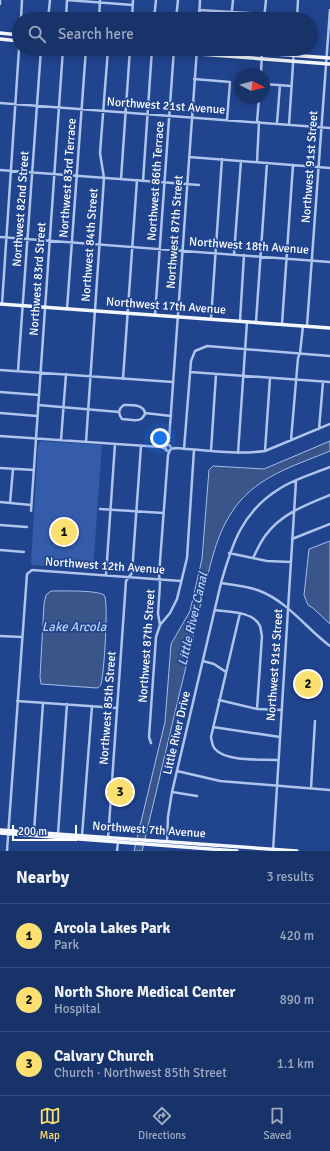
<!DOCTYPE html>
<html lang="en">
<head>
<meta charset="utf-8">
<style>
  body { margin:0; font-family:Signika,sans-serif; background:#253f72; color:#f1f3f6 }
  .compass { position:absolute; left:234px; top:68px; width:36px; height:36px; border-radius:50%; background:#18336a; box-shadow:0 2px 10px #0003; rotate:96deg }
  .scale { position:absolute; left:12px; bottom:10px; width:65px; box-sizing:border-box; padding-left:4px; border:2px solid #fff; border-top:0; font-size:11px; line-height:14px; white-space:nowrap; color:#fff; -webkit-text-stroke:3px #20448e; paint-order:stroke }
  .you { position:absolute; left:160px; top:438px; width:14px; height:14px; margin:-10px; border:3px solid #fff; border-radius:50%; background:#1a73e8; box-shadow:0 0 0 6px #1a73e833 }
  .badge { display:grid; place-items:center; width:26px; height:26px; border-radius:50%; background:#f9e070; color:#111; font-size:13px; font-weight:700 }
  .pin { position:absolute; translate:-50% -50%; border:2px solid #fff; box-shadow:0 1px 4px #0006 }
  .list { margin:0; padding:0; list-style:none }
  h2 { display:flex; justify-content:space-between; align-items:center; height:52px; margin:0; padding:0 16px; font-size:17px }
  h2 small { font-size:13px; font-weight:400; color:#9faac1 }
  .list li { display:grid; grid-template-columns:26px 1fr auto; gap:12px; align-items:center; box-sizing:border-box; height:64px; padding:0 16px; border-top:1px solid #364e7e }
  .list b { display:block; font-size:15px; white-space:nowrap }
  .list p { margin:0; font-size:13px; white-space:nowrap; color:#9faac1 }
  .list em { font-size:13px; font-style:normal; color:#9faac1 }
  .icon { flex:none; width:22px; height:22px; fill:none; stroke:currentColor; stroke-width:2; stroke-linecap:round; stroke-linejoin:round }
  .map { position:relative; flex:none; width:330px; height:851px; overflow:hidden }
  .search { position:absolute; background:#18336a; box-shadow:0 2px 10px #0003; left:12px; right:12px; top:12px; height:44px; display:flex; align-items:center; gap:10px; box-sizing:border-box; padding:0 14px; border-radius:22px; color:#9faac1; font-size:15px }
  .sheet { height:244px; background:#18336a }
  nav { display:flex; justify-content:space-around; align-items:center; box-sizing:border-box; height:56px; border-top:1px solid #364e7e; background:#18336a; font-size:11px; color:#9faac1 }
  nav a { display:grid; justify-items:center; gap:2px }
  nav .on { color:#f9e070 }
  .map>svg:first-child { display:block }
  .green { fill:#345cab }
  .water { fill:#3a558a; stroke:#a3bded }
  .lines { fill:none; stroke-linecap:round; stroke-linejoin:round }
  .minor { stroke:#afc4ec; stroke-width:2.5 }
  .major { stroke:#f5f7ff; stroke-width:3.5 }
  .labels { text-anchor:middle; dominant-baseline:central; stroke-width:3.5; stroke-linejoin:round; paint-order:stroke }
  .street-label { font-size:12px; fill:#fff; stroke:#20448e }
  .water-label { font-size:13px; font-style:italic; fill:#bbcff3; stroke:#20448e }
</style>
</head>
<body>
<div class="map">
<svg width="330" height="851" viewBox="0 0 330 851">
  <rect width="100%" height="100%" fill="#20448e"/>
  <!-- green -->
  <path class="green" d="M41,441L102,445L93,570L33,565L31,563L38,444Z"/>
  <!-- water -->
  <path class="water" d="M330,441V451C299,464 264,474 241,500C220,524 213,553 206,583C201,603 196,622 192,642C175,711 159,781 142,851H134L165,722L171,644L190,611L202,559L209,470L213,466L264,469Z
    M330,541V624L313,608L308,605L304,595L309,549Z
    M51,591C61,591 97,590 104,595C109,599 104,675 101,684C100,687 100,686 97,688L41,684L40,677L44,604L46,595Z"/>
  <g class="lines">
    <!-- minor -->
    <path class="minor" d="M67,0L133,5
      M0,4V0
      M199,10L264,14
      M21,19L22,0
      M48,19L50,0
      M66,19L67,0
      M99,19L100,0
      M132,19L133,0
      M154,19L156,0
      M176,19L178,0
      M199,19L200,0
      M231,19L233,0
      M264,19L266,0
      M297,19L298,0
      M261,74L262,49
      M194,79L230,82L227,120
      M264,84L291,86
      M0,103L330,128
      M257,122L259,98
      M277,123L280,85
      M289,125L294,49
      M189,157L330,168
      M257,162L259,122
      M0,170L199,185
      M121,179L130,49
      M143,181L152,49
      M0,237L330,262
      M234,254L241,161
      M2,304L19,49
      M67,309L86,49
      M155,315L174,49
      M211,319L222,159
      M240,321L244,255
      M256,322L267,163
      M282,324L293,165
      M307,326L330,10
      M0,370L173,382
      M18,371L41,49
      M190,372L330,382
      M123,379L137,180
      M0,392L39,395
      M38,405L119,412
      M124,405C130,405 145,404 145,414C144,415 143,418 141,419C137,422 127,419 122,419C118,414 118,409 124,405Z
      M0,413L37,416
      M145,413L171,416
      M319,429L323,382
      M0,436L161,447L166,449
      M61,440L66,374
      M291,440L298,358L300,353L303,326
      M86,442L104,178L100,153L108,49
      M167,445L169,440L197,49
      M165 448a3 3 0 1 1 6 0a3 3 0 1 1-6 0Z
      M171,449L175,448C205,450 236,455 265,451L330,424
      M184,449L191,361L195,351L207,346L330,356
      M211,451L216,374
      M265,451L270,378
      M238,453L247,322
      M0,468L34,470
      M0,502L31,505
      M10,503L13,469
      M100,509L163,513
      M31,511L63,49
      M0,525L27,527
      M292,539L330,524
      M0,550L24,552
      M229,553L267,561L291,562
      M253,558C257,550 260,543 265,536C281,514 305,505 330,495
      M106,575L115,444
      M221,583C234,585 248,586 260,591C288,602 307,629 330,646
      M215,610C229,612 253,611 260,626C261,629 261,633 262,636L257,709
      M240,613L211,737C212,741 212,746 215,749C226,762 262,759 278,760
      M160,625L170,613L177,599L187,558L194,450
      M0,636L22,637
      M203,661L214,664L226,672
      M219,700L257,709L282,710
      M17,701L117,708
      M213,727L280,737
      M151,743L149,737L156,637L160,625L158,614L160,583L159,575L168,455L170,450
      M177,771L220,781L330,790
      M311,788L315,721
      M172,792L197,796
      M34,832L43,703
      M58,834L67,704
      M82,836L92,706
      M108,839L126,581L132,573L141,446
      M167,842L168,817L172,792L221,583C232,544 242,512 279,489C294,479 313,474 330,467
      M7,851L27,574L32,570L181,581
      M117,851L118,842
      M273,851L296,481"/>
    <!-- major -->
    <path class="major" d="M0,33L19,35
      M0,39L19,41
      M133,49L330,64
      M206,49L330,58
      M0,304L330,328
      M0,830L297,851
      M0,833L237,851"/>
  </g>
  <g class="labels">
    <!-- street labels -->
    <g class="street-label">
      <text transform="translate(166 106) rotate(4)">Northwest 21st Avenue</text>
      <text transform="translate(310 167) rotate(-86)">Northwest 91st Street</text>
      <text transform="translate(68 178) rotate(-86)">Northwest 83rd Terrace</text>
      <text transform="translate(156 181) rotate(-86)">Northwest 86th Terrace</text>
      <text transform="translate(21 209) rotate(-86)">Northwest 82nd Street</text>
      <text transform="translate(175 232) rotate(-86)">Northwest 87th Street</text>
      <text transform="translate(90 245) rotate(-86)">Northwest 84th Street</text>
      <text transform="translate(249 246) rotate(4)">Northwest 18th Avenue</text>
      <text transform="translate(38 279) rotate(-86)">Northwest 83rd Street</text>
      <text transform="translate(166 306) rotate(4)">Northwest 17th Avenue</text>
      <text transform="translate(105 566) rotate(4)">Northwest 12th Avenue</text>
      <text transform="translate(147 646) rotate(-86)">Northwest 87th Street</text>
      <text transform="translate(275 665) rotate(-86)">Northwest 91st Street</text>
      <text transform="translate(108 708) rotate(-86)">Northwest 85th Street</text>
      <text transform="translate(177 733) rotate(-77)">Little River Drive</text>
      <text transform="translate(149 830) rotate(4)">Northwest 7th Avenue</text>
    </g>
    <!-- water labels -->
    <g class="water-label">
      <text transform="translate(193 619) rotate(-77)">Little River Canal</text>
      <text x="74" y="627">Lake Arcola</text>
    </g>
  </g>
</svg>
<svg class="compass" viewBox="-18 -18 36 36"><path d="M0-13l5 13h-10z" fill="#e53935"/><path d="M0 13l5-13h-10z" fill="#9faac1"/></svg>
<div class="scale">200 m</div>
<div class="you"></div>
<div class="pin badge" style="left:64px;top:532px">1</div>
<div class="pin badge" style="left:308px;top:684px">2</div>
<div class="pin badge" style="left:120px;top:792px">3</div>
<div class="search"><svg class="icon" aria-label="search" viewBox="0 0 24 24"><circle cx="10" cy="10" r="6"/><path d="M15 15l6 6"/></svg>Search here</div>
</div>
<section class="sheet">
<h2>Nearby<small>3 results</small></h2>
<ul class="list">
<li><span class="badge">1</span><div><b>Arcola Lakes Park</b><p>Park</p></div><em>420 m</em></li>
<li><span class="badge">2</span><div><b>North Shore Medical Center</b><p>Hospital</p></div><em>890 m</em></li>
<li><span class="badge">3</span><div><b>Calvary Church</b><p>Church · Northwest 85th Street</p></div><em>1.1 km</em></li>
</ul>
</section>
<nav>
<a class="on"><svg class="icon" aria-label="map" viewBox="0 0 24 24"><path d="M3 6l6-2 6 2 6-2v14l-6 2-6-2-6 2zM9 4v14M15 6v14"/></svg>Map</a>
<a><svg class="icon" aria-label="directions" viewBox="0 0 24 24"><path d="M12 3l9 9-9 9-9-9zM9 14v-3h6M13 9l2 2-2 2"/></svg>Directions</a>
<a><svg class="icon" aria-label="saved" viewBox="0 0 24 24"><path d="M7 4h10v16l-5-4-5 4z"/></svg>Saved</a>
</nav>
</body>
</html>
